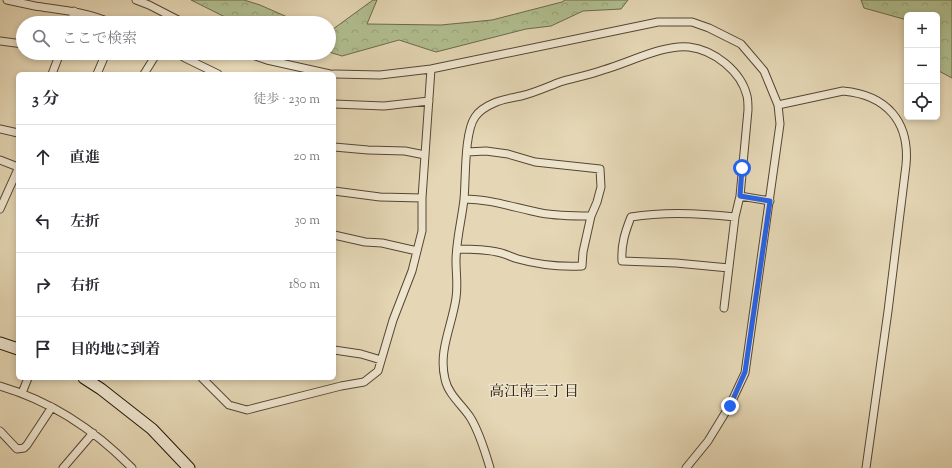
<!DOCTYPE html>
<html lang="ja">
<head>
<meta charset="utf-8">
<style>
  body { margin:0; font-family:"Sorts Mill Goudy","Noto Serif JP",serif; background:#f7f7f7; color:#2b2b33 }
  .controls { position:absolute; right:12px; top:12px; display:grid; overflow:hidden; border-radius:6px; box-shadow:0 2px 6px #0003 }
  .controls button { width:36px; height:36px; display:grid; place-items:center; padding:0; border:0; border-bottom:1px solid #e1e1e2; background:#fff; color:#2b2b33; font:20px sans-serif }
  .stop { position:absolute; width:12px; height:12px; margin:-9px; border:3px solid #2563eb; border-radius:50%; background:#fff }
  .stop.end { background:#2563eb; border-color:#fff; box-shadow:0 1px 4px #0008 }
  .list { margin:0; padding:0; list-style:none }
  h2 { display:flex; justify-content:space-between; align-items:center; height:52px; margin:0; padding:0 16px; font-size:17px }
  h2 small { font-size:13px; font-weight:400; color:#7c7c81 }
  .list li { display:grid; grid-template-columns:26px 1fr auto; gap:12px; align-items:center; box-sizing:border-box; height:64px; padding:0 16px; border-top:1px solid #e1e1e2 }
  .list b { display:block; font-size:15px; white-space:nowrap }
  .list em { font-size:13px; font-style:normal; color:#7c7c81 }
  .icon { flex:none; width:22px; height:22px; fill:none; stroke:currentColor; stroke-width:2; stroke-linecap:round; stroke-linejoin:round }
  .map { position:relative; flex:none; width:952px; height:468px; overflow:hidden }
  .search { position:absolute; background:#fff; box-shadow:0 2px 6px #0003; left:16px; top:16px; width:320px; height:44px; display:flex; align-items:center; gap:10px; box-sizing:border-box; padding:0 14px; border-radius:22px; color:#7c7c81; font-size:15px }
  .panel { position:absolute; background:#fff; box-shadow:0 2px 6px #0003; left:16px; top:72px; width:320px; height:308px; border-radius:6px }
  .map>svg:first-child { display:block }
  .forest { fill:url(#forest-crowns); stroke:#6c6a4b }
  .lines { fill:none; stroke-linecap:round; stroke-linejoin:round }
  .street-casing { stroke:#564632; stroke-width:9 }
  .secondary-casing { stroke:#261606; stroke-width:13 }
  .street { stroke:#eee5cf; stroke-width:7 }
  .secondary { stroke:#eee5cf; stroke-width:11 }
  .route { stroke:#2563eb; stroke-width:5 }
  .labels { text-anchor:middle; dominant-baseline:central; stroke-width:3; stroke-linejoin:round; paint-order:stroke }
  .neighbourhood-label { font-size:15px; fill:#261606; stroke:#eee5cf }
</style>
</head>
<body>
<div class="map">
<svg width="952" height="468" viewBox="0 0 952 468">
  <defs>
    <pattern id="forest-crowns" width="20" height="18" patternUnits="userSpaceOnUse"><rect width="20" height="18" fill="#b1bf90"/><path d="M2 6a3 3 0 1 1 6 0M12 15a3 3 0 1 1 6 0" fill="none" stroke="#98a37b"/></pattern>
  </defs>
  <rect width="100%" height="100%" fill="#e5d7b5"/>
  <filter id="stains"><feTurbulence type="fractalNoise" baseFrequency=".005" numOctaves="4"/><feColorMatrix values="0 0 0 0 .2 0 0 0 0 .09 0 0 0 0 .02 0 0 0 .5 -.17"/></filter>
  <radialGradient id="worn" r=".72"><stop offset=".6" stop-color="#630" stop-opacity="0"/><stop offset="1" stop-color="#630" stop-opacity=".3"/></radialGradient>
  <!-- forest -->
  <path class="forest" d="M191,0H244L260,5L301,23H237Z
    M373,0H377L367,24L441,25L492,20L562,2L565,0H628L621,9L583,11L551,26L526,29L436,52L399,40L342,56L329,52V32Z
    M861,0H952V78L937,70V15H907V20L864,8Z"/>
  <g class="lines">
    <!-- street casing -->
    <g class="street-casing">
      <path id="street" d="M7,0C16,2 26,4 35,6C61,10 87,12 111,23
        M136,0L149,5L184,23
        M71,23L74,11
        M0,41L23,44
        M177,53L185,58L218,74
        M247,53L267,60L330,74
        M52,74L60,53
        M97,74L106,53
        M144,74L157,53
        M334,74L380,75L431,69L658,22H692L709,28L741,44L764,71L778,105L780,124L745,373L730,405L708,441L686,468
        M334,104L384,106L429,101
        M778,105L843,91C887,95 910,122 906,165L888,311L866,468
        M0,129L18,133
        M334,147L368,150L405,151L425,155
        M0,160L18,167
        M334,191L380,197L422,198
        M740,196L770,201
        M464,199C491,199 515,208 541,213C557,216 574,216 591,216
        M0,209L18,169
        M334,235L365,242L382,243L417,251
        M457,249C471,249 484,249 497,252C504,253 511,257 518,259C539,265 560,267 582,266L583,252L591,216L597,202L601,187L600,169L535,162L508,154L486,151L467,152
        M729,268L676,263L622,261C621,245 625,232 631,217C666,211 700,213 735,217
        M334,350L361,354L381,360
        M202,378L229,405L247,410L341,386L364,382L378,371L393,320L412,271L422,231V198L431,69
        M0,386C51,401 95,430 132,468
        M22,393L28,378
        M0,431L17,449L24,448L27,445L52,407
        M63,468L93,433
        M490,468C485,451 479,431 470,417C462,405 448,394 445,379C438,351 452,326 456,298C458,285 456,274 456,261C456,240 462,219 464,199C466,179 464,133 475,117C479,111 487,106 494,103C503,99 512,98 521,96C534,93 547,87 560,82C574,78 589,75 603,70C628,63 664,44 689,47C714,50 741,71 747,96C748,100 748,105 748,110L740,196L735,217L724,308"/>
    </g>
    <!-- secondary casing -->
    <g class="secondary-casing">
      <path id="secondary" d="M0,343L18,349
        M84,378L101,389L152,429L189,468"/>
    </g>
    <!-- street -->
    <use href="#street" class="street"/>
    <!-- secondary -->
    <use href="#secondary" class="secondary"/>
  </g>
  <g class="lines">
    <!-- route -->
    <path class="route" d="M730,406L745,372L770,201L740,196L742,168"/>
  </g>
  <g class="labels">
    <!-- neighbourhood labels -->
    <g class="neighbourhood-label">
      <text x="534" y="392">高江南三丁目</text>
    </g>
  </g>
  <rect width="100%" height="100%" filter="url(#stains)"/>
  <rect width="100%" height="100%" fill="url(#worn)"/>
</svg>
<div class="controls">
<button>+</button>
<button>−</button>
<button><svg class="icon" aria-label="locate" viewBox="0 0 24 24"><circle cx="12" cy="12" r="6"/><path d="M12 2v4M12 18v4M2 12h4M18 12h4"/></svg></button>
</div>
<div class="stop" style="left:742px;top:168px"></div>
<div class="stop end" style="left:730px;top:406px"></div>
<div class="search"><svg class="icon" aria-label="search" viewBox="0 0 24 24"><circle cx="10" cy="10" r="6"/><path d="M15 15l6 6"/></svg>ここで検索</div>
<section class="panel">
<h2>3 分<small>徒歩 · 230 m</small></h2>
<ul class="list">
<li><svg class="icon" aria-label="ahead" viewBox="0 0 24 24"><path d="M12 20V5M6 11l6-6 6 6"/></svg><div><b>直進</b></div><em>20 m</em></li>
<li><svg class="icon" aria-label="left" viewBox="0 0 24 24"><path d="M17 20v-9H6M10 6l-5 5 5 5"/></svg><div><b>左折</b></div><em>30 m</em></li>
<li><svg class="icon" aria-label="right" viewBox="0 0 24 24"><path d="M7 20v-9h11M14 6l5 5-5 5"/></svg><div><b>右折</b></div><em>180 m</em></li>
<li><svg class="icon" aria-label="arrive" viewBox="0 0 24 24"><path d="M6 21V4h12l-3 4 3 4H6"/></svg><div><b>目的地に到着</b></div></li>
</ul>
</section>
</div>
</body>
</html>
